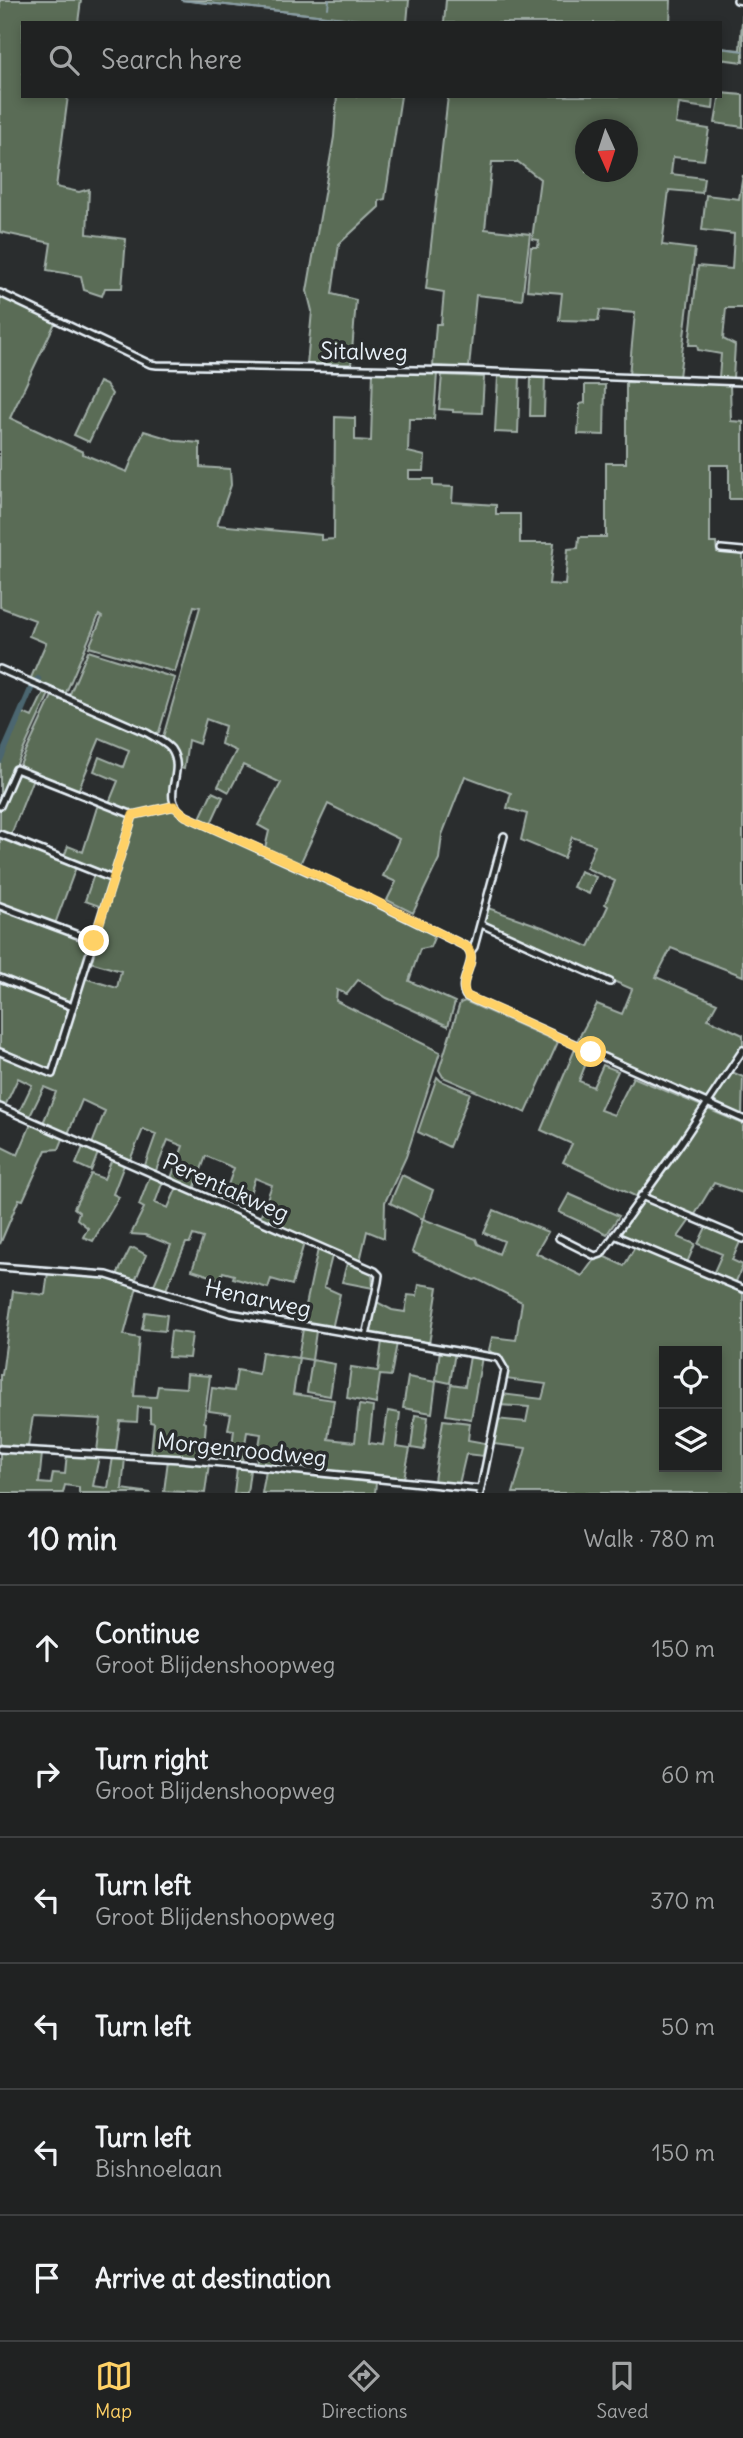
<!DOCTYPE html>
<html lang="en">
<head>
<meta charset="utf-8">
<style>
  body { margin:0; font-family:Delius,sans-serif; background:#2d2f2f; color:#f1f3f6 }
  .controls { position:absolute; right:21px; bottom:21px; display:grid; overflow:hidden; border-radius:0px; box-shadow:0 4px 10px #0003 }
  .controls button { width:63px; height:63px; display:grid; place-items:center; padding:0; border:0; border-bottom:2px solid #3d3f40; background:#202222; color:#f1f3f6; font:35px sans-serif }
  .compass { position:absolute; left:575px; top:119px; width:63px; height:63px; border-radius:50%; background:#202222; box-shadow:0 4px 10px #0003; rotate:177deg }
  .stop { position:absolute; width:21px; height:21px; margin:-16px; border:5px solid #ffd166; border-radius:50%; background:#fff }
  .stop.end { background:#ffd166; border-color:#fff; box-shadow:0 2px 7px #0008 }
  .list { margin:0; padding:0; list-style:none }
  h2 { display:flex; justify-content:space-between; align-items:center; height:91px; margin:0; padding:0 28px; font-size:30px }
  h2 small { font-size:23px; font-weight:400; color:#a2a4a5 }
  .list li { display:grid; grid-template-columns:46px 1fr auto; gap:21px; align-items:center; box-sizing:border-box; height:126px; padding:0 28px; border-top:2px solid #3d3f40 }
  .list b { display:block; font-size:26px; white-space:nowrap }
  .list p { margin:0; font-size:23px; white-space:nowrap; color:#a2a4a5 }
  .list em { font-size:23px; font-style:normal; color:#a2a4a5 }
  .icon { flex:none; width:38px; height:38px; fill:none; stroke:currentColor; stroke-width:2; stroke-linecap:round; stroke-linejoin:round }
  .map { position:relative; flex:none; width:743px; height:1493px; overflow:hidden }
  .search { position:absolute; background:#202222; box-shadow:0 4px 10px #0003; left:21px; right:21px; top:21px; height:77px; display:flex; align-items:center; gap:18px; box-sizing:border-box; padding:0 24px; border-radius:0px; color:#a2a4a5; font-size:26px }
  .sheet { height:847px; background:#202222 }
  nav { display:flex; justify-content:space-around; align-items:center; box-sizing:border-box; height:98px; border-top:2px solid #3d3f40; background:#202222; font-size:19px; color:#a2a4a5 }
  nav a { display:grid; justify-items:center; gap:4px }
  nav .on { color:#ffd166 }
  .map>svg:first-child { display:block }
  .green { fill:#5a6c56; stroke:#a1aea7; stroke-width:2; fill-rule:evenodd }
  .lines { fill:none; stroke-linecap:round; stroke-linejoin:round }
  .stream { stroke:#8a9ea6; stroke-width:2 }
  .canal { stroke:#4b666f; stroke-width:6 }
  .street-casing { stroke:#e8f1f8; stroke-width:10 }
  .street { stroke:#2a2d2e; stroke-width:5 }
  .route { stroke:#ffd166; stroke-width:9 }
  .labels { text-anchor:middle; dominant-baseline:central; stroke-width:7; stroke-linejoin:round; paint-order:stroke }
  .street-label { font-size:23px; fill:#e8f1f8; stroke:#2a2d2e }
</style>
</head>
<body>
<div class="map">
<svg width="743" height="1493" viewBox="0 0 743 1493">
  <rect width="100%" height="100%" fill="#2a2d2e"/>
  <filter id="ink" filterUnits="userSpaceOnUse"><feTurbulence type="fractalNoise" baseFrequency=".0143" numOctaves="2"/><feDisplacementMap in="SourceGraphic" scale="14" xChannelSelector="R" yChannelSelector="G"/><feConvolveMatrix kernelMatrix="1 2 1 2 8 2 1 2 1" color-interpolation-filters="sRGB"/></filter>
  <g filter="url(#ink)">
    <!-- green -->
    <path class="green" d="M0,0H81L78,23H23V96H68L56,187L79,192L89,189L87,234L126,239L122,288H105L102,296L84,290L81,276L47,270L51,243L0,232Z
      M181,0H409L407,23H344V18Z
      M446,0H671L670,23H444Z
      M743,6V62L720,59V48L740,50Z
      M720,93L743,95V127L715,123Z
      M337,96H401L385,199L379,201V207L339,244L332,294L356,300L351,365L307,364L312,311L307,291L334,137Z
      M448,96H714L713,109L679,104L676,124L709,129L704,160L673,157L671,174L704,178L702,193L669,190L662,245L695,249L679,377L629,375L635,313L600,310L598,321L559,320L562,293L527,290L531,247H538L539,240L532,239L540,179L518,162H492L485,229L530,234L522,300L476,295L469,368L433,366L436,324H441L444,292L426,289ZM586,130H628V172H586Z
      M743,175V308H726L723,339L735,345L733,378L719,377L721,354L698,350L697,345H689L698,266L732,269L734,234L702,230L706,195L739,199Z
      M0,295L55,323L10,418L83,452V454L127,472L144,431L177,441L200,443V467L230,469L231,485L217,525L321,535V540L334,539L335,417L355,418V440L371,441L373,371L437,373L434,419H409L408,452L425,456L424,471H409V479H433V486L453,487L452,502L496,505V514H520V543H554L549,584L565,585L568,549L578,548L579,537H606V463H626V382L730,384L731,421L743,422V499H729V465H710V543H716L717,552L743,553V976L671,948L656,977L717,1003L708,1019L743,1035V1045L710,1096L706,1099L702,1098L576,1043L597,1004L622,1014L632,989L482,924L488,908L548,929L589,947L608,906L605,904L615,881L586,868L595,845L572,837L564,858L521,840L527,814L507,808L511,793L465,776L442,835L439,859L413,913L387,900L396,882L383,876L399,839L328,804L300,864L265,848L269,831L258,825L281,783L243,765L229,792L218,786L236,751L221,744L225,726L206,719L199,744L188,740L184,769L180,768C178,754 175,746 163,737L200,607L194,606L175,672L89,647L102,617L99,615L65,695L30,680L46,643L29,636L35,620L0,607Z
      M442,375L484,377L482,413L453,412V410L439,409Z
      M498,376L520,377L518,433L495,432Z
      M535,376H545L544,416H530L531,377Z
      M99,382L106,385L112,394L89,442L74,435Z
      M585,385H605L604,435L578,434L580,404L585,403Z
      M88,651L175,678L159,732L155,734L69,696Z
      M44,692L49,694L0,801V760L21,712L32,717Z
      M52,696L156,740C190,764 162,777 172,804L134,812L109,803L118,781L94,771L99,757L123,767L129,750L100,738L78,791L19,767Z
      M17,771L33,778L11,835L0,831V811Z
      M212,792L223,797L211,823L200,818Z
      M98,804L130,817L112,876L64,857L68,846L83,852Z
      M168,809L436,933L430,947L420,949L409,981L455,1002L448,1026L387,998L358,980L347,994L337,990L336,1001L440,1052L406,1157L385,1202L384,1238L367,1231L360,1261L260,1218L272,1185L255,1178L244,1212L222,1202L234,1168L206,1156L194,1189L171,1178L183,1146L168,1140L155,1173L144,1168L156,1134L143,1129L130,1160L92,1144L105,1111L82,1100L68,1134L43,1123L56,1092L44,1087L30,1116L19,1112L32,1085L18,1078L5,1106L0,1104V1054L52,1076L84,978L117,988L121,971L90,962L135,817Z
      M0,836L76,867L55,924L0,903Z
      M580,871L596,877L589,894L573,887Z
      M94,874L110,880L102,907L85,901Z
      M0,908L91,943L72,1004L0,975Z
      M0,980L71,1008L51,1071L0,1050Z
      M465,1001L558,1042L526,1113L443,1077L439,1070L460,1003Z
      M575,1049L589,1056L579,1081L593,1087L603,1065L618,1071L600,1110L614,1115L633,1077L704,1107L637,1197L563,1162L572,1144L541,1130Z
      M732,1072L743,1077L742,1116L712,1101Z
      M437,1077L441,1081L470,1093L449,1147L418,1132Z
      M708,1109L743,1124V1193L714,1183L694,1216L645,1195Z
      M31,1124L63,1139L59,1149L46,1150L23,1200L19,1199L0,1244V1146L18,1155Z
      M83,1147L98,1153L91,1171L76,1164Z
      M112,1159L124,1165L113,1194L119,1197L93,1241L83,1237L88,1228L77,1219L79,1212L74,1208L91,1174L104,1179Z
      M402,1175L433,1190L423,1219L476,1239L478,1244L499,1254L504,1241L484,1233L494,1210L548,1232L536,1253L582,1276L593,1261L597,1260L601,1255L624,1266L635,1247L743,1293V1493H513L526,1448L493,1444L496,1419L526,1422L529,1407L499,1405L502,1394L542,1399L546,1384L505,1379C510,1356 499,1362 489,1350L492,1337L516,1340L522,1302L477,1279L474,1280L412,1252L423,1219L390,1203ZM664,1351H717V1467H664Z
      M150,1176L163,1181L155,1203L168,1208L177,1187L304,1243L292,1285L271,1279L268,1288L233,1278L234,1275L223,1272L220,1279L192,1270L203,1238L193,1235L190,1243H186L165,1292L153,1287L171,1245L145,1235L131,1234L144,1208L139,1205Z
      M569,1194L619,1216L607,1234L559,1212Z
      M642,1199L690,1220L678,1237L695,1244L687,1263L617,1234Z
      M706,1227L740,1242L732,1260L743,1265L735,1284L713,1274L722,1254L698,1244Z
      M134,1248L146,1255L135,1281L117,1275L130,1249Z
      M318,1249L332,1256L324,1287L340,1294L332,1329L302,1324Z
      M347,1263L372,1272L373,1288L342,1282Z
      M48,1272L106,1275L137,1287L124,1335L139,1338L134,1396L156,1397L158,1386L186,1388L187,1374L210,1376L204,1422L206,1423L203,1458L151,1453L154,1423L150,1422V1408L138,1407L137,1422L120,1421L116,1452L97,1451L101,1419L33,1416L28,1447L0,1445V1375H2L13,1291L45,1295Z
      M419,1284L438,1287L429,1344L368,1334L375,1301L392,1310L405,1312L408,1295L417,1296Z
      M145,1312L167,1315L165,1331L142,1329Z
      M303,1329L316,1331L312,1360L335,1364L330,1396L307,1392L312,1360L299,1358L293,1394L334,1400L328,1439L355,1442L359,1405L373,1407L369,1443L383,1445L388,1411L400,1413L396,1447L410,1449L404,1478L256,1464L261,1434L247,1432L242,1462L230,1461L234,1430L228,1429L231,1414L209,1411L212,1388L234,1391L237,1370L259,1374L262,1352L298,1358Z
      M171,1331L192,1334L189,1358L168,1357Z
      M382,1341L397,1343L391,1376L380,1375L376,1404L347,1398L351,1367L378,1371Z
      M440,1350L455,1352L450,1383L436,1380Z
      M470,1356L482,1357L471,1419L446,1415L451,1384L465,1386Z
      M408,1377L436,1382L432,1413L403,1408Z
      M415,1415L428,1417L424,1450L411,1448Z
      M443,1420L470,1423L468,1440L485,1443L483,1456L466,1454L459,1484L434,1481Z
      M0,1451L42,1454L39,1483L51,1484L53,1473L65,1474L67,1453L99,1457L93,1486L108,1488L113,1457L125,1458L122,1489L151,1493H79V1487L65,1485L63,1493H0Z
      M168,1460L209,1464L205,1493L164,1491Z
      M237,1468L250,1470L247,1493H234Z
      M266,1471L376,1483L375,1493H262Z"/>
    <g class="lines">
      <!-- stream -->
      <path class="stream" d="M181,0L388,23
        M328,8L329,0
        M720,48L743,51"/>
      <!-- canal -->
      <path class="canal" d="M37,680L38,679
        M0,760L31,689"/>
      <!-- street casing -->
      <g class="street-casing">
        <path id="street" d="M737,0L743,1
          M0,293L150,364L157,365L465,371L743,382
          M721,549L743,551
          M0,669L147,733C155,738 165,742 171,749C188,774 156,797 186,816L369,899L467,947C480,961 456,981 466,996L743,1119
          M0,806L16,769L133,815
          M133,815L174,806
          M0,834L113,879
          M0,906L94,941
          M481,924L610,982
          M471,951L474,947L504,836
          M0,978L73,1007
          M0,1052L52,1074L133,815
          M0,1107L375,1271L379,1275L378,1282L366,1336
          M641,1196L743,1239
          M614,1235L743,1289
          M559,1238L595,1256L601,1254L681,1143L743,1050
          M0,1267L107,1275L230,1313L498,1358L505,1370L480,1493
          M0,1449L181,1459L480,1489"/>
      </g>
      <!-- street -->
      <use href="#street" class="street"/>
    </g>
  </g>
  <g class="lines" filter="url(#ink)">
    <!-- route -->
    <path class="route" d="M94,941L133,815L174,806L186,816L369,898L467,947C480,961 456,981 467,996L591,1052"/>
  </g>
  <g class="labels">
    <!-- street labels -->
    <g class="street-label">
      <text transform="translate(364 351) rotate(1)">Sitalweg</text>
      <text transform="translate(226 1187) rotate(24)">Perentakweg</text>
      <text transform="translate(258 1298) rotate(12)">Henarweg</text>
      <text transform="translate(242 1449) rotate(6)">Morgenroodweg</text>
    </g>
  </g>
</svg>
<div class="controls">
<button><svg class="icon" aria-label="locate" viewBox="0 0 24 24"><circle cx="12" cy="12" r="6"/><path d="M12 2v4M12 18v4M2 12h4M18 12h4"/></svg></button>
<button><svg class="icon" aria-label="layers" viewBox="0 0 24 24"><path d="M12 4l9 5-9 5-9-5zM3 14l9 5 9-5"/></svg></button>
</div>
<svg class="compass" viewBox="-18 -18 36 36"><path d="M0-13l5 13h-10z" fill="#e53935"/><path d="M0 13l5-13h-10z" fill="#a2a4a5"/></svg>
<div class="stop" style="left:591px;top:1052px"></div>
<div class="stop end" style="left:94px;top:941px"></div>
<div class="search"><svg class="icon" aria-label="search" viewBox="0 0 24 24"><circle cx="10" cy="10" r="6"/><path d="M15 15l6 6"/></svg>Search here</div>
</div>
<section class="sheet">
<h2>10 min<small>Walk · 780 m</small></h2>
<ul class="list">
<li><svg class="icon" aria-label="ahead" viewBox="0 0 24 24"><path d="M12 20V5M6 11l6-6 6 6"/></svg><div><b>Continue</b><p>Groot Blijdenshoopweg</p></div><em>150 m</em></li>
<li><svg class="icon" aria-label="right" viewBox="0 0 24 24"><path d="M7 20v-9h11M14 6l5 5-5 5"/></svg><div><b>Turn right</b><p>Groot Blijdenshoopweg</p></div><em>60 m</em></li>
<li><svg class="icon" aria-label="left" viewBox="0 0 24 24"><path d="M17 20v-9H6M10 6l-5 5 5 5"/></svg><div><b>Turn left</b><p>Groot Blijdenshoopweg</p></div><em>370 m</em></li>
<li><svg class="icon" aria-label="left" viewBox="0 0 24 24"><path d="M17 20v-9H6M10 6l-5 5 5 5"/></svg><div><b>Turn left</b></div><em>50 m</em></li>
<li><svg class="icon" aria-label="left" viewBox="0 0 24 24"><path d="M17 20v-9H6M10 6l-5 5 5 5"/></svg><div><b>Turn left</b><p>Bishnoelaan</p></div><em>150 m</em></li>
<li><svg class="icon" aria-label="arrive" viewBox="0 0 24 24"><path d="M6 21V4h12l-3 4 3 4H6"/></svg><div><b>Arrive at destination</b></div></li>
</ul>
</section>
<nav>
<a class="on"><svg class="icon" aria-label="map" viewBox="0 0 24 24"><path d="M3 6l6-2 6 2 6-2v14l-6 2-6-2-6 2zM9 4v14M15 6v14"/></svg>Map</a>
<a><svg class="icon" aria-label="directions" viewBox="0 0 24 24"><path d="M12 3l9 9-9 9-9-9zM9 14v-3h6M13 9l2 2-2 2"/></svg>Directions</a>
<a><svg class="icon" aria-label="saved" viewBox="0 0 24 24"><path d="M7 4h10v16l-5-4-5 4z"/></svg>Saved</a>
</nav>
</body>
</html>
